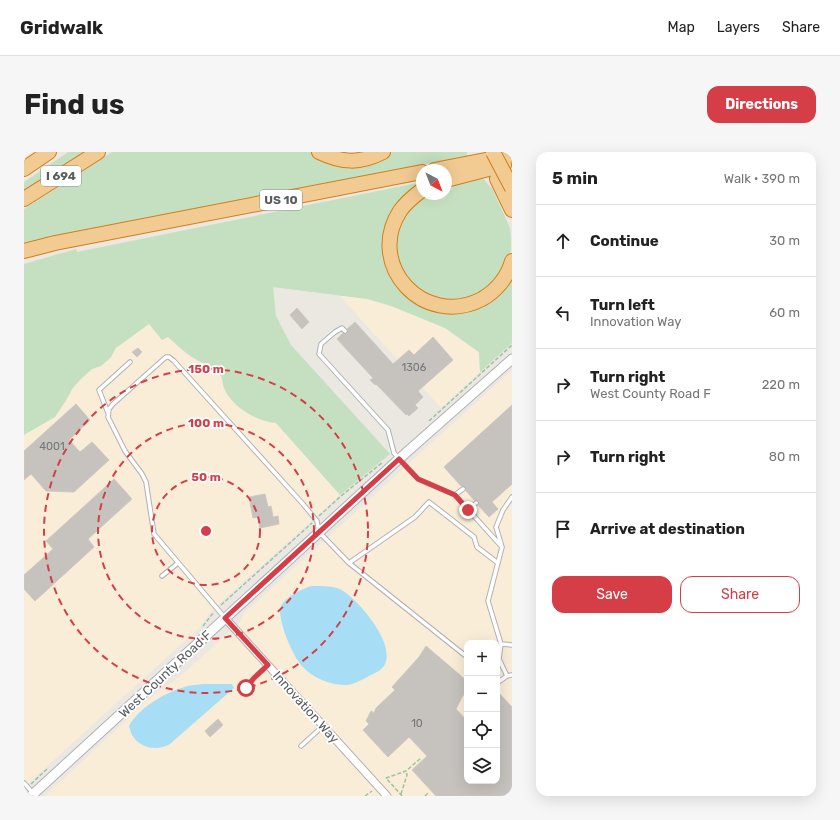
<!DOCTYPE html>
<html lang="en">
<head>
<meta charset="utf-8">
<style>
  body { margin:0; font-family:Rubik,sans-serif; background:#f6f6f6; color:#222 }
  .controls { position:absolute; right:12px; bottom:12px; display:grid; overflow:hidden; border-radius:8px; box-shadow:0 4px 16px #0002 }
  .controls button { width:36px; height:36px; display:grid; place-items:center; padding:0; border:0; border-bottom:1px solid #e0e0e0; background:#fff; color:#222; font:20px sans-serif }
  .compass { position:absolute; left:392px; top:12px; width:36px; height:36px; border-radius:50%; background:#fff; box-shadow:0 4px 16px #0002; rotate:138deg }
  .stop { position:absolute; width:12px; height:12px; margin:-9px; border:3px solid #d53d47; border-radius:50%; background:#fff }
  .stop.end { background:#d53d47; border-color:#fff; box-shadow:0 1px 4px #0008 }
  .list { margin:0; padding:0; list-style:none }
  h2 { display:flex; justify-content:space-between; align-items:center; height:52px; margin:0; padding:0 16px; font-size:17px }
  h2 small { font-size:13px; font-weight:400; color:#767676 }
  .list li { display:grid; grid-template-columns:26px 1fr auto; gap:12px; align-items:center; box-sizing:border-box; height:72px; padding:0 16px; border-top:1px solid #e0e0e0 }
  .list b { display:block; font-size:15px; white-space:nowrap }
  .list p { margin:0; font-size:13px; white-space:nowrap; color:#767676 }
  .list em { font-size:13px; font-style:normal; color:#767676 }
  .actions { display:flex; gap:8px; padding:12px 16px }
  .actions a { flex:1; padding:9px 0; border:1px solid #d53d47; border-radius:12px; text-align:center; font-size:14px; color:#d53d47 }
  .actions .main { background:#d53d47; color:#fff }
  .icon { flex:none; width:22px; height:22px; fill:none; stroke:currentColor; stroke-width:2; stroke-linecap:round; stroke-linejoin:round }
  .map { position:relative; flex:none; width:488px; height:644px; overflow:hidden; border-radius:12px }
  header { display:flex; align-items:center; gap:24px; box-sizing:border-box; height:56px; padding:0 20px; background:#fff; border-bottom:1px solid #e0e0e0 }
  header strong { font-size:19px }
  nav { display:flex; gap:22px; margin-inline-start:auto; font-size:14px }
  .intro { display:flex; align-items:center; justify-content:space-between; box-sizing:border-box; height:96px; padding:0 24px }
  h1 { margin:0; font-size:28px }
  .button { padding:10px 18px; border-radius:12px; background:#d53d47; color:#fff; font-size:14px; font-weight:700 }
  main { display:flex; gap:24px; padding:0 24px }
  aside { flex:1; background:#fff; border-radius:12px; box-shadow:0 4px 16px #0002 }
  .map>svg:first-child { display:block }
  .commercial { fill:#f9edd8; fill-rule:evenodd }
  .green { fill:#c5e0c0 }
  .water { fill:#a7def5 }
  .building { fill:#c6c2be; stroke:#cfc8c0 }
  .lines { fill:none; stroke-linecap:round; stroke-linejoin:round }
  .service-casing { stroke:#afb2b5; stroke-width:5.5 }
  .minor-casing { stroke:#afb2b5; stroke-width:9 }
  .tertiary-casing { stroke:#afb2b5; stroke-width:11 }
  .motorway-casing { stroke:#d47e18; stroke-width:16 }
  .path { stroke:#9cc3a1; stroke-width:1.5; stroke-dasharray:4 2; stroke-linecap:butt }
  .service { stroke:#fff; stroke-width:3.5 }
  .minor { stroke:#fff; stroke-width:7 }
  .tertiary { stroke:#fff; stroke-width:9 }
  .motorway { stroke:#f1cb92; stroke-width:14 }
  .motorway-bridge-casing { stroke:#d47e18; stroke-width:16; stroke-linecap:butt }
  .motorway-bridge { stroke:#f1cb92; stroke-width:14 }
  .route { stroke:#d53d47; stroke-width:5 }
  .ring { fill:none; stroke:#d53d47; stroke-width:2; stroke-dasharray:7 5 }
  .labels { text-anchor:middle; dominant-baseline:central; stroke-width:3.5; stroke-linejoin:round; paint-order:stroke }
  .number-label { font-size:11px; fill:#757778 }
  .shield { fill:#fff; stroke:#8c8e90; stroke-width:1 }
  .shield-label { font-size:12px; font-weight:bold; fill:#5a5e60 }
  .street-label { font-size:13px; fill:#5a5e60; stroke:#fff }
  .centre { fill:#d53d47; stroke:#fff; stroke-width:2 }
  .ring-label { font-size:12px; text-anchor:middle; font-weight:bold; fill:#d53d47; stroke:#fff; stroke-width:3.5; stroke-linejoin:round; paint-order:stroke }
</style>
</head>
<body>
<header>
<strong>Gridwalk</strong>
<nav><a>Map</a><a>Layers</a><a>Share</a></nav>
</header>
<div class="intro"><h1>Find us</h1><a class="button">Directions</a></div>
<main>
<div class="map">
<svg width="488" height="644" viewBox="0 0 488 644">
  <rect width="100%" height="100%" fill="#ebe7e1"/>
  <!-- commercial -->
  <path class="commercial" d="M315,143L343,147L367,154L421,176L455,201L456,220L417,256Z
    M125,171L138,188L144,185L164,203L193,219L197,224L200,236L211,252L220,259L240,269L252,271L316,343L196,451L184,463L176,475L0,635V283L31,265L41,250L49,236L57,227L68,217L77,214L87,206L91,196Z
    M488,218V644H21L127,545L160,521L217,469L219,462ZM443,491H473V629H443Z"/>
  <!-- green -->
  <path class="green" d="M44,0H63L0,40V30Z
    M88,0H289L356,7L368,0H443V4L98,71L0,93V57Z
    M457,24L469,38L486,76L487,87V98L484,110L466,137L428,151L395,141L372,110L371,82L388,51L399,42H422V31Z
    M398,30V34L374,56L370,122L425,159L488,120V191L456,220L455,200L421,176L367,154L343,147L249,135L252,164L267,193L366,302L316,343L252,271C233,270 207,254 200,236C198,231 199,225 195,221C187,214 175,210 165,203C158,198 151,191 144,185L138,188L125,172L92,196L87,205L77,214L68,217L57,227L49,236L41,250L31,265L0,283V112L52,97L53,100Z"/>
  <!-- water -->
  <path class="water" d="M287,434C296,434 311,433 319,439C336,449 383,504 353,520C346,523 330,533 323,533C307,533 290,527 279,515C270,507 252,466 257,454C261,445 278,437 287,434Z
    M179,532H208L210,536L146,592C134,599 116,597 108,583C107,581 106,577 105,574C114,557 140,541 158,536C164,533 172,533 179,532Z"/>
  <!-- building -->
  <path class="building" d="M273,156L285,170L278,177L266,163Z
    M331,170L369,212L385,198L390,203L409,185L429,208L394,239L399,245L391,253L394,256L385,264L383,262L382,263L352,232L351,233L346,228L349,226L313,187L319,181L323,182L324,179L323,177Z
    M114,196L118,200L113,205L108,200Z
    M52,252L66,268L45,288L56,300L68,290L85,308L50,340L22,339L7,322L0,328V299Z
    M488,253V332L468,350L474,357L465,365L454,353V349L450,348L442,339L441,335L437,334L420,315Z
    M90,327L108,347L64,387L70,395L11,449L0,437V423L29,397L22,389Z
    M241,342L244,355L247,354L249,365L254,364L255,372L236,376L234,365L229,366L225,345Z
    M402,494L443,529V539L438,545L432,557L443,569V629H473V539L488,555V644H412L388,618L403,604L385,585L364,605L339,578L345,572L342,569L347,559L350,561L352,556L371,538L368,535L395,505Z
    M194,567L199,573L186,585L181,579Z"/>
  <g class="lines">
    <!-- service casing -->
    <g class="service-casing">
      <path id="service" d="M321,179L318,176L311,180L297,192L295,202L364,278L370,301L394,327L431,343L478,395
        M84,261L75,238L106,210
        M431,343L439,337
        M444,358L452,351
        M325,411L391,365L405,350L450,385L453,395L474,411
        M138,424L154,411
        M201,466L130,382L122,330L118,322L101,299L84,265L85,257L89,252L142,205H145L150,209L279,352L293,369L295,380L325,411L443,505
        M477,492L488,493
        M475,507L483,524L488,523
        M473,508L475,507L477,492L464,449L478,395L472,375L479,358L488,345
        M473,531L483,524
        M222,536L230,526L244,513
        M277,594L299,574
        M0,631L9,641"/>
    </g>
    <!-- minor casing -->
    <g class="minor-casing">
      <path id="minor" d="M201,466L363,644"/>
    </g>
    <!-- tertiary casing -->
    <g class="tertiary-casing">
      <path id="tertiary" d="M7,644L375,307L488,207"/>
    </g>
    <!-- motorway casing -->
    <g class="motorway-casing">
      <path id="motorway" d="M295,0C318,11 336,12 359,0
        M0,17L25,0
        M410,18L488,3
        M473,27L488,58
        M422,28L480,13
        M398,38C390,44 382,50 376,59C341,113 400,177 458,147C472,139 484,125 488,109
        M0,47L74,0
        M0,99L31,91L398,20"/>
    </g>
    <!-- path -->
    <path class="path" d="M405,269L488,193
      M295,364L317,344L359,310
      M197,453L288,371
      M179,474L190,460
      M7,632L23,617
      M377,642L383,623L382,619
      M341,644L348,639
      M378,644L362,626L382,619L397,606
      M401,644L404,641"/>
    <!-- service -->
    <use href="#service" class="service"/>
    <!-- minor -->
    <use href="#minor" class="minor"/>
    <!-- tertiary -->
    <use href="#tertiary" class="tertiary"/>
    <!-- motorway -->
    <use href="#motorway" class="motorway"/>
    <!-- motorway-bridge casing -->
    <g class="motorway-bridge-casing">
      <path id="motorway-bridge" d="M469,0L488,36"/>
    </g>
    <!-- motorway-bridge -->
    <use href="#motorway-bridge" class="motorway-bridge"/>
  </g>
  <g class="lines">
    <!-- route -->
    <path class="route" d="M222,536L230,526L244,513L201,466L375,307L394,327L431,343L444,358"/>
  </g>
  <!-- distance rings -->
  <g class="ring">
    <circle cx="182" cy="379" r="54"/>
    <circle cx="182" cy="379" r="108"/>
    <circle cx="182" cy="379" r="162"/>
  </g>
  <g class="labels">
    <!-- number labels -->
    <g class="number-label">
      <text x="390" y="215">1306</text>
      <text x="28" y="294">4001</text>
      <text x="393" y="571">10</text>
    </g>
    <!-- shield labels -->
    <g class="shield">
      <rect x="17" y="14" width="40" height="20" rx="3"/>
      <rect x="236" y="38" width="42" height="20" rx="3"/>
    </g>
    <g class="shield-label">
      <text x="37" y="24">I 694</text>
      <text x="257" y="48">US 10</text>
    </g>
    <!-- street labels -->
    <g class="street-label">
      <text transform="translate(141 522) rotate(-43)">West County Road F</text>
      <text transform="translate(282 555) rotate(48)">Innovation Way</text>
    </g>
  </g>
  <circle cx="182" cy="379" r="6" class="centre"/>
  <g class="ring-label">
    <text x="182" y="221">150 m</text>
    <text x="182" y="275">100 m</text>
    <text x="182" y="329">50 m</text>
  </g>
</svg>
<div class="controls">
<button>+</button>
<button>−</button>
<button><svg class="icon" aria-label="locate" viewBox="0 0 24 24"><circle cx="12" cy="12" r="6"/><path d="M12 2v4M12 18v4M2 12h4M18 12h4"/></svg></button>
<button><svg class="icon" aria-label="layers" viewBox="0 0 24 24"><path d="M12 4l9 5-9 5-9-5zM3 14l9 5 9-5"/></svg></button>
</div>
<svg class="compass" viewBox="-18 -18 36 36"><path d="M0-13l5 13h-10z" fill="#e53935"/><path d="M0 13l5-13h-10z" fill="#767676"/></svg>
<div class="stop" style="left:222px;top:536px"></div>
<div class="stop end" style="left:444px;top:358px"></div>
</div>
<aside>
<h2>5 min<small>Walk · 390 m</small></h2>
<ul class="list">
<li><svg class="icon" aria-label="ahead" viewBox="0 0 24 24"><path d="M12 20V5M6 11l6-6 6 6"/></svg><div><b>Continue</b></div><em>30 m</em></li>
<li><svg class="icon" aria-label="left" viewBox="0 0 24 24"><path d="M17 20v-9H6M10 6l-5 5 5 5"/></svg><div><b>Turn left</b><p>Innovation Way</p></div><em>60 m</em></li>
<li><svg class="icon" aria-label="right" viewBox="0 0 24 24"><path d="M7 20v-9h11M14 6l5 5-5 5"/></svg><div><b>Turn right</b><p>West County Road F</p></div><em>220 m</em></li>
<li><svg class="icon" aria-label="right" viewBox="0 0 24 24"><path d="M7 20v-9h11M14 6l5 5-5 5"/></svg><div><b>Turn right</b></div><em>80 m</em></li>
<li><svg class="icon" aria-label="arrive" viewBox="0 0 24 24"><path d="M6 21V4h12l-3 4 3 4H6"/></svg><div><b>Arrive at destination</b></div></li>
</ul>
<div class="actions"><a class="main">Save</a><a>Share</a></div>
</aside>
</main>
</body>
</html>
